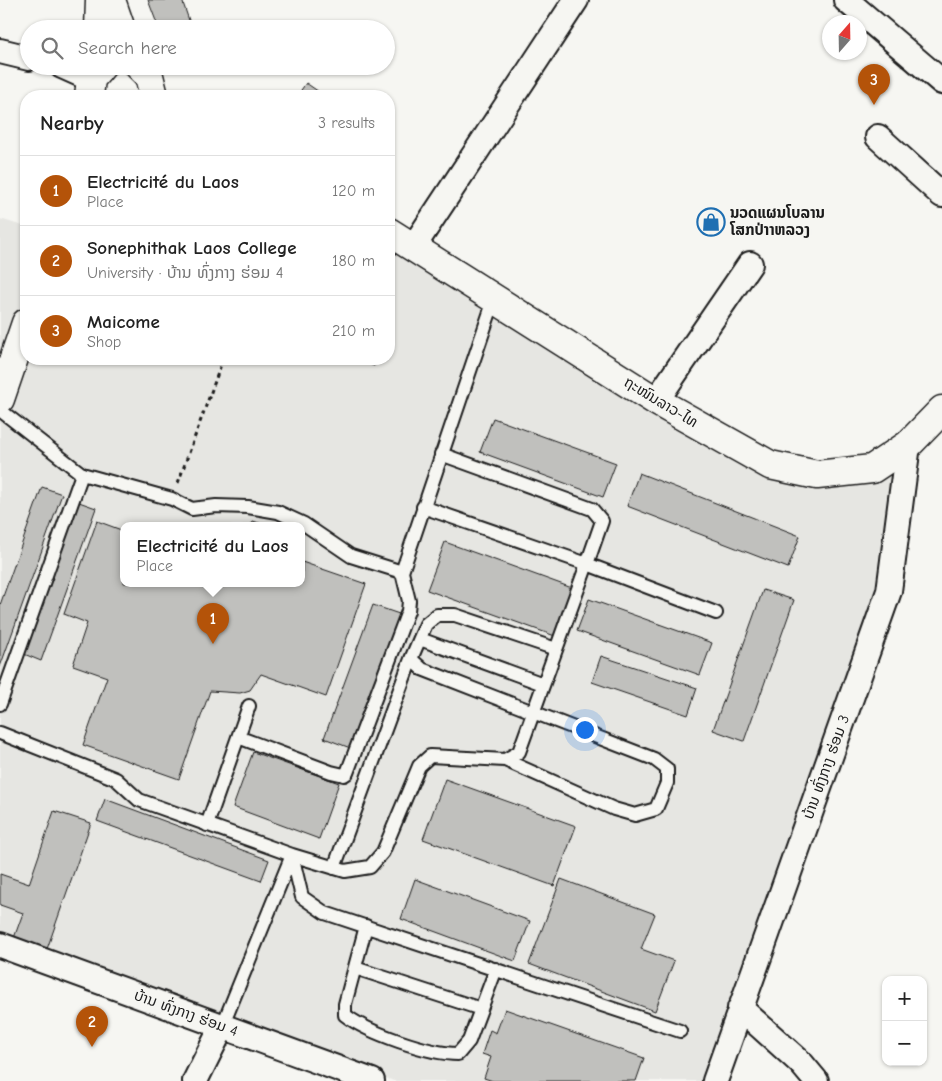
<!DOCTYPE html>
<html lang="en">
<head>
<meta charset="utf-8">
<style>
  body { margin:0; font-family:"Comic Neue","Noto Sans Lao",sans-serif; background:#f6f6f6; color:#222 }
  .controls { position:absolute; right:15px; bottom:15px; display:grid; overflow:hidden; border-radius:10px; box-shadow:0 1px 4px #0004 }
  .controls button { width:45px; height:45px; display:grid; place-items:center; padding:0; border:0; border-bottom:1px solid #e0e0e0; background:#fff; color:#222; font:25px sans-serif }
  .compass { position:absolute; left:822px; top:15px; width:45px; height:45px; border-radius:50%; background:#fff; box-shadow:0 1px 4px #0004; rotate:20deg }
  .you { position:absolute; left:584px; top:729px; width:18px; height:18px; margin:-12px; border:4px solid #fff; border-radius:50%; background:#1a73e8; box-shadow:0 0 0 8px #1a73e833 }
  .badge { display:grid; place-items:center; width:32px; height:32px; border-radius:50%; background:#b45309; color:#fff; font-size:16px; font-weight:700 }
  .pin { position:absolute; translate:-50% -41px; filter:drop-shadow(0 1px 2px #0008) }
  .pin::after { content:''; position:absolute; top:26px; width:18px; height:15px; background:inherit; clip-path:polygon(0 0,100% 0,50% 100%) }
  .popup { position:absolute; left:120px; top:522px; width:185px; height:65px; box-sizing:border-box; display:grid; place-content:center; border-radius:10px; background:#fff; filter:drop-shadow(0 1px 4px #0005); font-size:16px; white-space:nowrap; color:#767676 }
  .popup b { font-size:19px; color:#222 }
  .popup::after { content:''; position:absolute; left:50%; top:100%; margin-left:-10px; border:10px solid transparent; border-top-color:#fff }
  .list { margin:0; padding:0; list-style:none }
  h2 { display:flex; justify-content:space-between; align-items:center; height:65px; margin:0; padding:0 20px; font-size:21px }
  h2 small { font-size:16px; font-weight:400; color:#767676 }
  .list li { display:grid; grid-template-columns:32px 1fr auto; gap:15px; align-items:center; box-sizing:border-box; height:70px; padding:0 20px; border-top:1px solid #e0e0e0 }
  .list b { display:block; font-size:19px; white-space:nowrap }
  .list p { margin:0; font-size:16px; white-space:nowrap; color:#767676 }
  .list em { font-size:16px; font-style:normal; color:#767676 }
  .icon { flex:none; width:28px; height:28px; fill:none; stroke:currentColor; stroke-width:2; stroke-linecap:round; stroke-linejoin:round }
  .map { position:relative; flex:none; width:942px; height:1081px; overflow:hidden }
  .search { position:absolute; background:#fff; box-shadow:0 1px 4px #0004; left:20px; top:20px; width:375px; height:55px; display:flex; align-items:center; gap:12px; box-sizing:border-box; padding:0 18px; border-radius:28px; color:#767676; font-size:19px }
  .panel { position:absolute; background:#fff; box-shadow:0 1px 4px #0004; left:20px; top:90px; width:375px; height:275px; border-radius:20px }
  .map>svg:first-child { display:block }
  .built { fill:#e6e6e2; fill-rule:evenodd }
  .building { fill:#c0c0bd; stroke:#1c1c1c }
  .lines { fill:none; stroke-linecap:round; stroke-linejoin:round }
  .service-casing { stroke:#1c1c1c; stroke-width:16 }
  .minor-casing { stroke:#1c1c1c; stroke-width:28 }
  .tertiary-casing { stroke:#1c1c1c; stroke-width:31 }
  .path { stroke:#1c1c1c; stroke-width:3; stroke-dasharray:4 4; stroke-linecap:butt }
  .service { stroke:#f6f6f2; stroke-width:12 }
  .minor { stroke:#f6f6f2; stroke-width:24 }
  .tertiary { stroke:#f6f6f2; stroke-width:28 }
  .labels { text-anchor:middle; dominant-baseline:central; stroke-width:4; stroke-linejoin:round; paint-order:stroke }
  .poi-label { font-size:15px; font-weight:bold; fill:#1c1c1c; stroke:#f6f6f2; text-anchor:start }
  .street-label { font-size:15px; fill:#1c1c1c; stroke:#f6f6f2 }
</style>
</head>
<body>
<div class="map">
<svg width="942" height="1081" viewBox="0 0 942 1081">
  <rect width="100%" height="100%" fill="#f6f6f2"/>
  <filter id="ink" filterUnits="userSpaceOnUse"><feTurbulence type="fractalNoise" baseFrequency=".02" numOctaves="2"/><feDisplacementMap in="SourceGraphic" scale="10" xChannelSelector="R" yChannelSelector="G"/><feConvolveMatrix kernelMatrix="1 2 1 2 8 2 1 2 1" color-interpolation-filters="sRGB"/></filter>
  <g filter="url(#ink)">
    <!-- built -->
    <path class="built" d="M0,219L26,227V302L0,376Z
      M389,239L769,472L901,458L883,591L709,1081H394L0,937V421L26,344V359H389ZM124,525H302V583H124Z"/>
    <!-- building -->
    <path class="building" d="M148,0H182L192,29H159Z
      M306,83L325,96H297Z
      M357,359H377L374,366Z
      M493,418L616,463L603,497L480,452Z
      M639,473L800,536L788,568L627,506Z
      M42,487L62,494L0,667V605Z
      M79,502L96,508L41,661L24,654Z
      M97,521L124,531V583H302V562L366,584L326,697L261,674L250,690L240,693L210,691L179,779L83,745L107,677L73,665L87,623L64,614Z
      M253,521L265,525H251Z
      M445,542L572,588L555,636L427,590Z
      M763,590L794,600L744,741L713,730Z
      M589,599L712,643L700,675L577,631Z
      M373,605L402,615L353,749L324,738Z
      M601,656L697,688L688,715L592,682Z
      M253,752L339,783L319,839L233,807Z
      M445,779L576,826L554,886L423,839Z
      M105,799L269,860L261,881L97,821Z
      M54,811L91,823L47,949L14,938L23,913L0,905V874L29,884Z
      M415,879L530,921L515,961L401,919Z
      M561,879L655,914L641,949L674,961L655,1011L529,964Z
      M505,1009L644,1058L636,1081H493L484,1078L491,1057L482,1054L490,1030L496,1033Z"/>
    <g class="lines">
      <!-- service casing -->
      <g class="service-casing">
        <path id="service" d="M0,410L82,474
          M423,507L587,564L602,521L592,509L441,454
          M420,639L543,684
          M0,704L82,474L172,499L192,509L216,506L248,507L278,512L304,524L351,556L402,572
          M0,733L116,779L139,800L292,855L302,897L325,913L680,1031
          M238,737L331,772L344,775L347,773L408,611L409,601L402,572L495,297
          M505,760L614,809L635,815L656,809L667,783V769L654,759L422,669L411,659L426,624L437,615H455L556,649
          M207,825L249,706
          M334,868L411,659
          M366,926L345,1004V1015C368,1033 429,1054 458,1054L469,1041L496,969
          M355,968L481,1009
          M222,1027L292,855L345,871L370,867L383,852L419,766L430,756L505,760L519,752L587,564L716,613"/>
      </g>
      <!-- minor casing -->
      <g class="minor-casing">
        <path id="minor" d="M846,0L942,82
          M0,51L29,58
          M62,66L91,79
          M878,137L942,195
          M414,246L576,0
          M656,401L750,264
          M0,945L372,1081
          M740,1008L801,1063L816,1081
          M195,1081L222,1027
          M715,1081L889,591L908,445"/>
      </g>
      <!-- tertiary casing -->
      <g class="tertiary-casing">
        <path id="tertiary" d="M111,0L121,29
          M99,29L100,0
          M139,66L149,76L154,96
          M89,96L91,79L102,66
          M389,232L656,401L770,465L817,475L872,469L908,445L942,410
          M0,399L26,323"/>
      </g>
      <!-- path -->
      <path class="path" d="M178,483L223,359"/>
      <!-- service -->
      <use href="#service" class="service"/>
      <!-- minor -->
      <use href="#minor" class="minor"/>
      <!-- tertiary -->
      <use href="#tertiary" class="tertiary"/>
    </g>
  </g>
  <!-- icons -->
  <defs>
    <g id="shop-ring" transform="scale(1.4375)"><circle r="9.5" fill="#f6f6f2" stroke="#1f6fb2" stroke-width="1.5"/><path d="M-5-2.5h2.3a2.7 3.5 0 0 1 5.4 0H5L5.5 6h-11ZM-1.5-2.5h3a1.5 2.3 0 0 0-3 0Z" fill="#1f6fb2"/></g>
  </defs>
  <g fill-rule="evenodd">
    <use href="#shop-ring" x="711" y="222"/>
  </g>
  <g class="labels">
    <!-- poi labels -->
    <g class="poi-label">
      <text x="730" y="213">ນວດແຜນໂບລານ<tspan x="730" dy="17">ໂສກປ່າາຫລວງ</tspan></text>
    </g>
    <!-- street labels -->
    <g class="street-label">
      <text transform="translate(661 402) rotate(31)">ຖະໜົນລາວ-ໄທ</text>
      <text transform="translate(826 767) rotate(-70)">ບ້ານ ທົ່ງກາງ ຮ່ອມ 3</text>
      <text transform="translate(186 1013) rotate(20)">ບ້ານ ທົ່ງກາງ ຮ່ອມ 4</text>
    </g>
  </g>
</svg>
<div class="controls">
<button>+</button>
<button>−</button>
</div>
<svg class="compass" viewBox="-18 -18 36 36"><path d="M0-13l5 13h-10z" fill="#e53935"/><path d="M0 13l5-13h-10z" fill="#767676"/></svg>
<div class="you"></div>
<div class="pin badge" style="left:213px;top:644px">1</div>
<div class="popup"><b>Electricité du Laos</b>Place</div>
<div class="pin badge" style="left:92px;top:1047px">2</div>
<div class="pin badge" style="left:874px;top:105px">3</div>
<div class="search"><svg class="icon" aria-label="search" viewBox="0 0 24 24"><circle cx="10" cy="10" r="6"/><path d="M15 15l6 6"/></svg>Search here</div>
<section class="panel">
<h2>Nearby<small>3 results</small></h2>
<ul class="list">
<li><span class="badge">1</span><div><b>Electricité du Laos</b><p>Place</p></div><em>120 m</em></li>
<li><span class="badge">2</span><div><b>Sonephithak Laos College</b><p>University · ບ້ານ ທົ່ງກາງ ຮ່ອມ 4</p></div><em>180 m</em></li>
<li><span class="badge">3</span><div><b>Maicome</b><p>Shop</p></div><em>210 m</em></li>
</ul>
</section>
</div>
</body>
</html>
